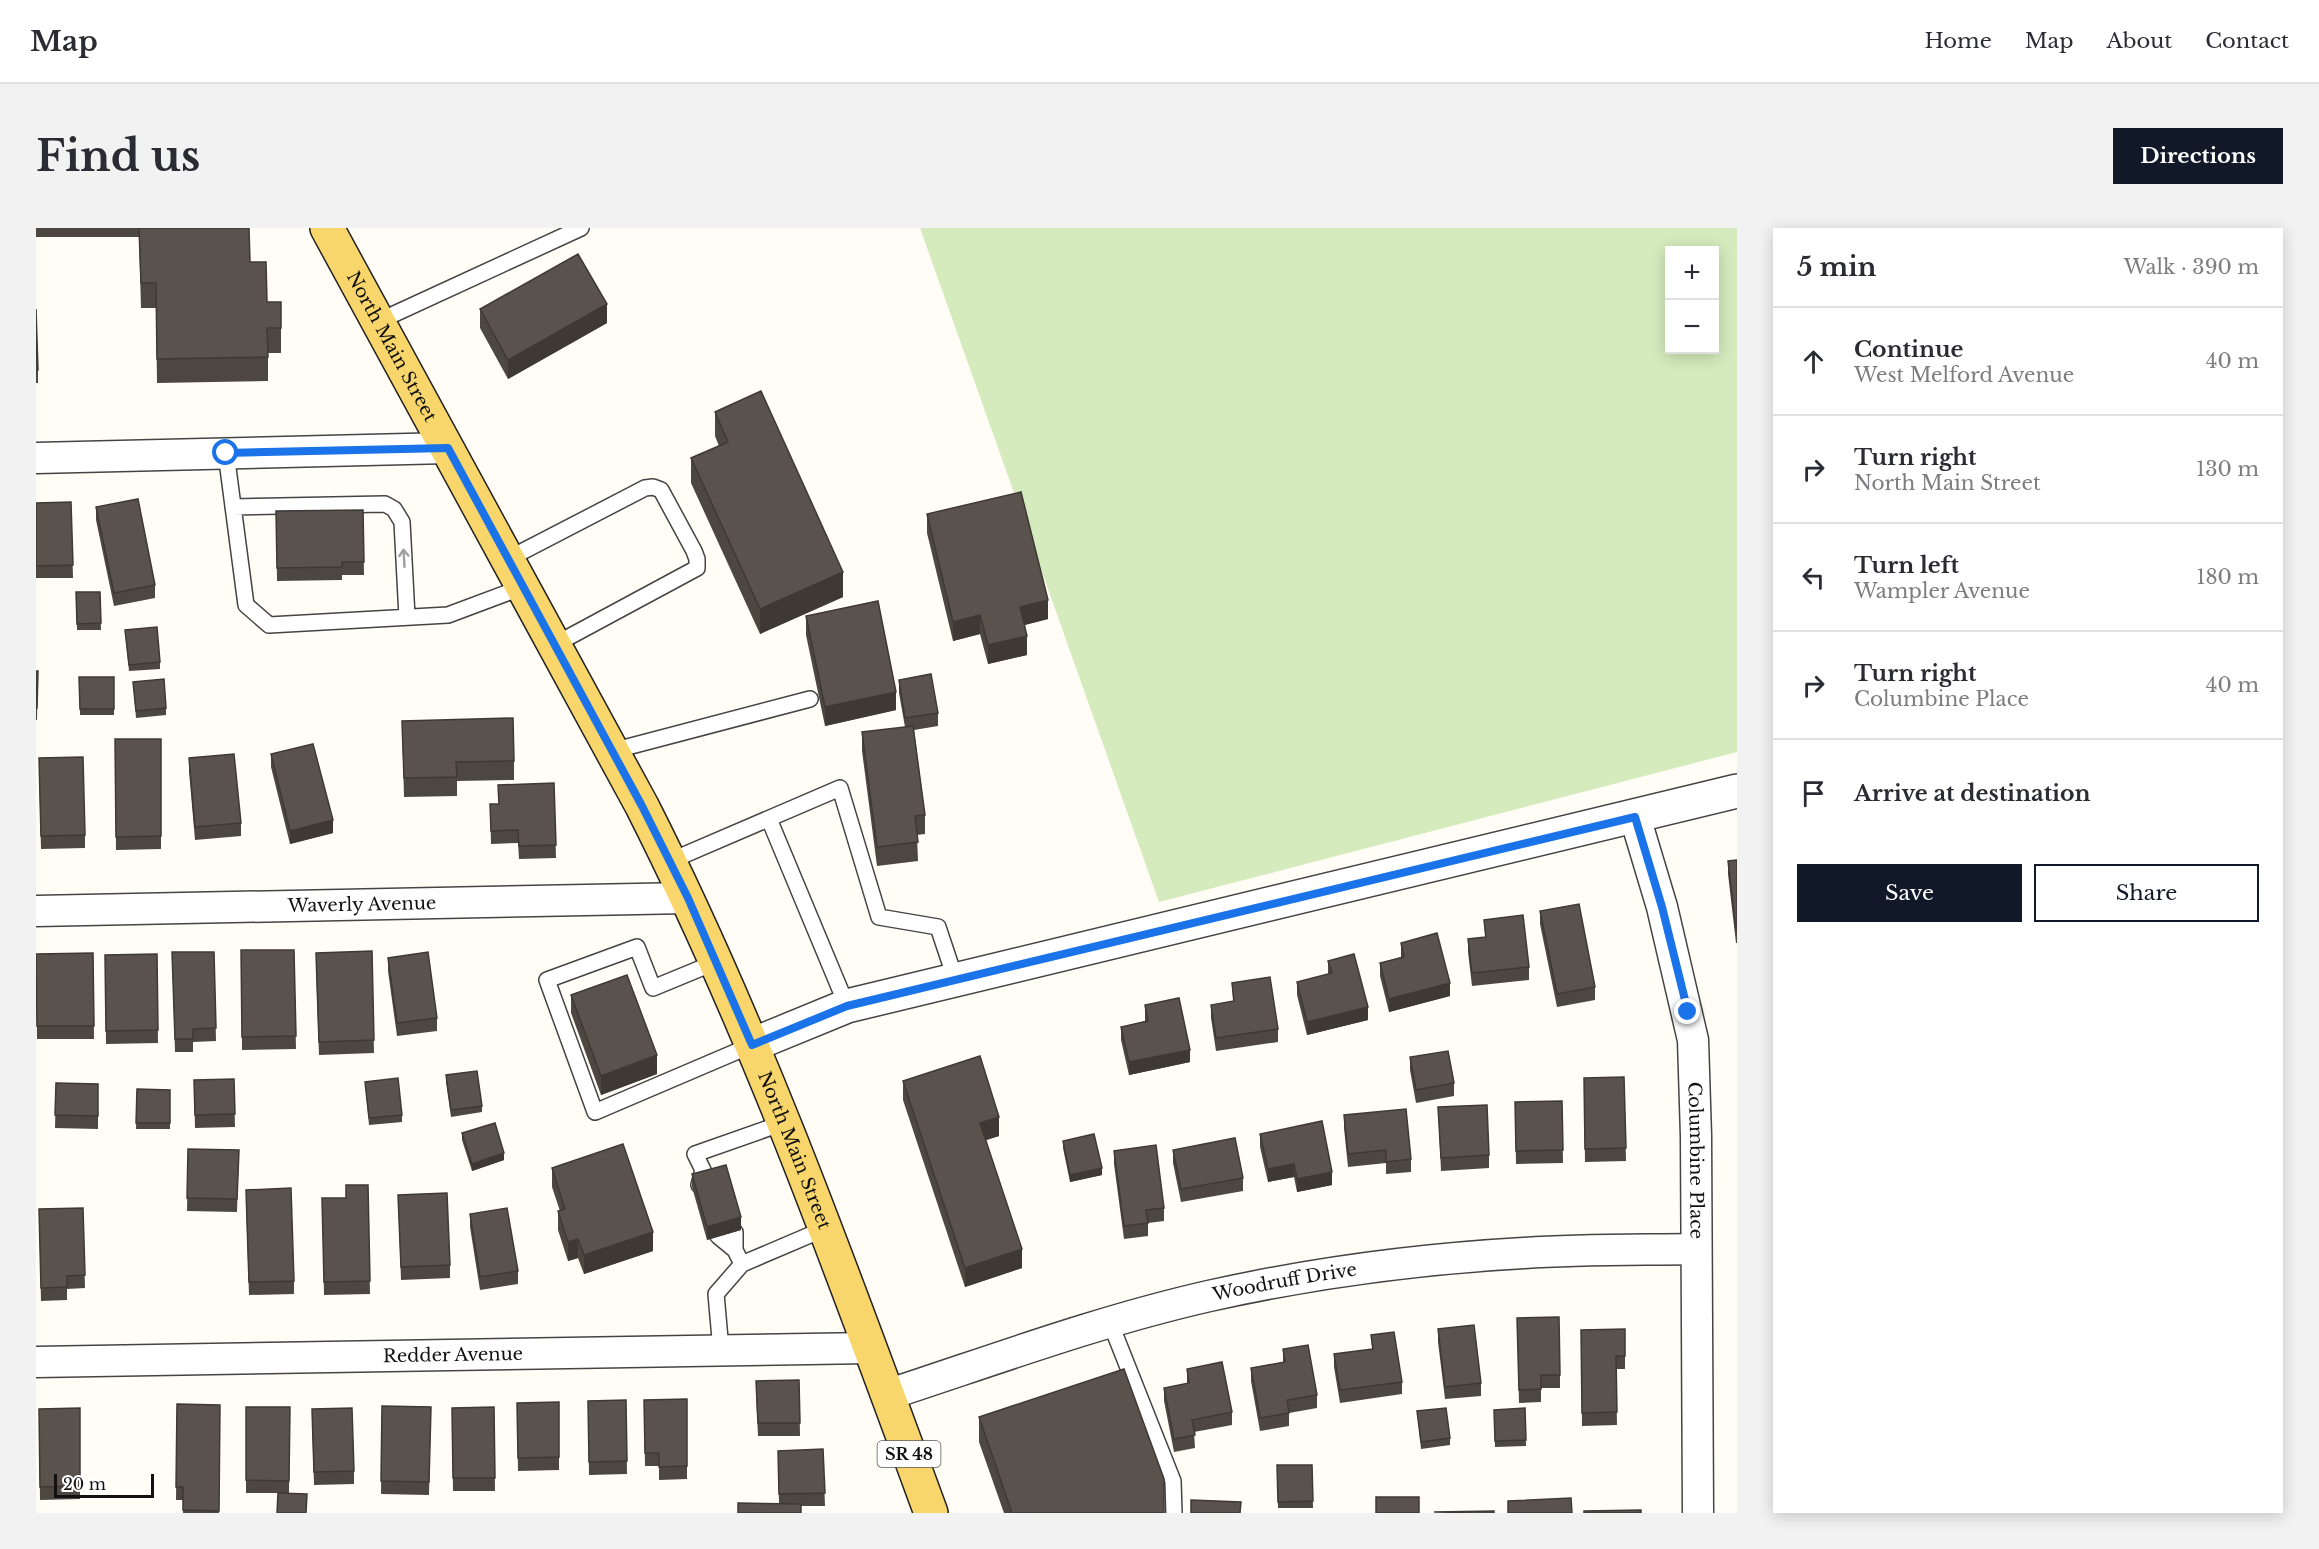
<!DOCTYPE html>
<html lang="en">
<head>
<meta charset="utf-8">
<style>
  body { margin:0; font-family:"Libre Baskerville",serif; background:#f2f2f3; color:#2b2b33 }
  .controls { position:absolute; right:18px; top:18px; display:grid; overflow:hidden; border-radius:0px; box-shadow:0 3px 15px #0003 }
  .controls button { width:54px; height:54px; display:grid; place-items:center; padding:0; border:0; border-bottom:2px solid #e1e1e2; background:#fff; color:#2b2b33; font:30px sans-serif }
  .scale { position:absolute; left:18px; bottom:15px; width:100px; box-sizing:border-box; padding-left:6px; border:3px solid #111; border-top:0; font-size:16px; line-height:21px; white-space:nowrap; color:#111; -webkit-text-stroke:4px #fff; paint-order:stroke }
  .stop { position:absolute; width:18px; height:18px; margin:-14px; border:4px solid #1a73e8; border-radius:50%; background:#fff }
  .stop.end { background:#1a73e8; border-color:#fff; box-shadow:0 2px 6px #0008 }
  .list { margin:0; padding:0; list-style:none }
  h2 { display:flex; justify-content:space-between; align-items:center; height:78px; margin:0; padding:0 24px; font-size:26px }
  h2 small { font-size:20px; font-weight:400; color:#7c7c81 }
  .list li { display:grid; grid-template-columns:39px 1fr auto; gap:18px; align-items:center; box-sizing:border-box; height:108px; padding:0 24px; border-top:2px solid #e1e1e2 }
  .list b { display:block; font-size:22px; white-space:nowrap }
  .list p { margin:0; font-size:20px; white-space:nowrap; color:#7c7c81 }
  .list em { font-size:20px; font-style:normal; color:#7c7c81 }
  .actions { display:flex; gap:12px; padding:18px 24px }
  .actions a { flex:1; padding:14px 0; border:2px solid #111827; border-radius:0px; text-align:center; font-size:21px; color:#111827 }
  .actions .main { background:#111827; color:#fff }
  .icon { flex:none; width:33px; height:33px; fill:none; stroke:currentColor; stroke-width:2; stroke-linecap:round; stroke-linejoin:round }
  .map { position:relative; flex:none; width:1701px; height:1285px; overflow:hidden; border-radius:0px }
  header { display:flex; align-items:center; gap:36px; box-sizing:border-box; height:84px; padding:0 30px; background:#fff; border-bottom:2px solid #e1e1e2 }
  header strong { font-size:28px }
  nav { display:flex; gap:33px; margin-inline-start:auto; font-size:21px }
  .intro { display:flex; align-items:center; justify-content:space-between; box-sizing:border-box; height:144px; padding:0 36px }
  h1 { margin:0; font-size:42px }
  .button { padding:15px 27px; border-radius:0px; background:#111827; color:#fff; font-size:21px; font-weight:700 }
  main { display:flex; gap:36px; padding:0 36px }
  aside { flex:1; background:#fff; border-radius:0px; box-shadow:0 3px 15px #0003 }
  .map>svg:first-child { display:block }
  .green { fill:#d5ebbd; fill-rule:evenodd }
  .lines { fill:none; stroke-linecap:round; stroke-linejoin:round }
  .service-casing { stroke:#444; stroke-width:18 }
  .minor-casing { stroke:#444; stroke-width:33 }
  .tertiary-casing { stroke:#444; stroke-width:36 }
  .primary-casing { stroke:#222; stroke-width:36 }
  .service { stroke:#fff; stroke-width:15 }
  .minor { stroke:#fff; stroke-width:30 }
  .tertiary { stroke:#fff; stroke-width:33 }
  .primary { stroke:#f9d66b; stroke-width:33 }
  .wall { fill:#4d4742 }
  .shaded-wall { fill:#3f3936 }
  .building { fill:#5a524d; stroke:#3f3936; stroke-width:1.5 }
  .oneway { stroke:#a0a0a0 }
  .route { stroke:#1a73e8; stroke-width:8 }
  .labels { text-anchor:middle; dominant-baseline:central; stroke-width:6; stroke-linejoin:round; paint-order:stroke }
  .shield { fill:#fff; stroke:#585858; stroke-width:1.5 }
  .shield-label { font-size:16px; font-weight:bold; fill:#111 }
  .street-label { font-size:18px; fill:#111; stroke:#fff }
</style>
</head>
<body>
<header>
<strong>Map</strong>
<nav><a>Home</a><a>Map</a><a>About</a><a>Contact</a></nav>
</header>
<div class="intro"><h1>Find us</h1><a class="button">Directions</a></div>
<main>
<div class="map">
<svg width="1701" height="1285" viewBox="0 0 1701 1285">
  <rect width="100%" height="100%" fill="#fffdf5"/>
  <!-- green -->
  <path class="green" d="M884,0H1701V524L1123,674ZM1634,22H1678V122H1634Z"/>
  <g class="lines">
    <!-- service casing -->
    <g class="service-casing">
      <path id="service" d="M343,93L545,0
        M190,225L210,377L233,397L412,387L487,359
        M197,279L349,276L358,281L366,294L371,389
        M472,331L609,260L617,259L625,262L658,323L661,331V340L518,417
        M576,523L774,471
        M733,591L811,778
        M634,633L804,560L843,689L902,699L920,753
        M680,734L617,760L601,719L511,752L559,884L716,817
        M663,957L667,942L659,926L747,895
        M682,1008L699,1022V1004
        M699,1022L706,1036L788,1001
        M1074,1094L1137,1253L1138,1285
        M685,1122L680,1066L706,1036"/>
    </g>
    <!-- minor casing -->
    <g class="minor-casing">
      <g id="minor">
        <path d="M0,230L412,220"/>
        <path id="s1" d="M1599,589L1626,679L1657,812L1660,908L1662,1285"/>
        <path id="s2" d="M0,683L652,670"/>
        <path id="s3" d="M0,1134L834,1120"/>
        <path id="s4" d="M851,1167C958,1132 1063,1093 1173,1068C1276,1045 1382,1031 1488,1025C1545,1021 1603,1022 1660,1021"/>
      </g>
    </g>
    <!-- tertiary casing -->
    <g class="tertiary-casing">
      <path id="tertiary" d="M716,817L811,778L1701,563"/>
    </g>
    <!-- primary casing -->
    <g class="primary-casing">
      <g id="primary">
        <path id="s5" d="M291,0L606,578C721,805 807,1046 895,1285"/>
      </g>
    </g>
    <!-- service -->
    <use href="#service" class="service"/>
    <!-- minor -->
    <use href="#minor" class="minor"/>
    <!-- tertiary -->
    <use href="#tertiary" class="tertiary"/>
    <!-- primary -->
    <use href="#primary" class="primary"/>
  </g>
  <!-- wall -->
  <path class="wall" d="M0,0H213L214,34L231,74H245V125H232V153L121,155L120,80H105L103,9H0Z
    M0,81L2,142V155H0Z
    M444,81L571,95L472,151L444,100Z
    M679,184L807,369L724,406L655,255V230L683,218L679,208Z
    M35,274L37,350H0V275Z
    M60,279L119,357V370L78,378L60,292Z
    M327,282L328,347H306V352L241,353L240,283Z
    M891,286L1012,391L989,397L991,427L952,436L944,406L917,413L891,305Z
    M40,364H64L65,402H41Z
    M770,388L860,482L789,498L770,407Z
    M89,402L124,434V441L93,443Z
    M0,443H2L1,492H0Z
    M43,449H78V487H44Z
    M863,452L902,485V498L878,502L889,587V606L881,607L882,633L841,638L826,523V504L869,499L863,465Z
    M97,454L130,480V487L100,490Z
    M366,493L478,533V552L421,553V568L368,569Z
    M79,511H125V621L80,622Z
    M235,526L297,605L254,616L235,539Z
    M153,530L205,595V608L159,612L153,543Z
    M3,543L49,607V620L5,621Z
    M518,555L520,630L483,631L482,615L455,616L454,576H463Z
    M1701,632V715H1700L1692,646V633Z
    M1504,683L1559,759V772L1521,779L1504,696Z
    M1448,692L1493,739V752L1436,758L1432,724V711L1449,709Z
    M1365,715L1414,768L1353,784L1344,748V735L1365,729Z
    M205,722H258L260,821L206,822Z
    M336,723L338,825L283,827L280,738Z
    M136,724H178L180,813L157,814V824H139Z
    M57,725L58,811H1L0,726Z
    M121,726L122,815L70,816L69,727Z
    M352,730L401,790V803L361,808L352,743Z
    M1292,733L1332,792L1271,807L1261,767V754L1292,746Z
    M1196,755L1242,801V814L1180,823L1175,790V777L1197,773Z
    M535,767L621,846L565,867L535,785Z
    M1109,777L1154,834L1093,847L1085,812V799L1109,793Z
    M1374,829L1418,855V868L1380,875L1374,842Z
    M410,847L446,878V884L415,889L410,854Z
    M1588,849L1590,933L1549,934L1548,850Z
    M198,851L199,899L159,900L158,852Z
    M867,853L963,908L950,912L986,1040L929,1059L867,872Z
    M329,854L366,887V894L333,897Z
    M20,855L62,856V901L19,900Z
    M101,861L134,862V901H100Z
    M1526,873L1527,935L1480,936L1479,874Z
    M1402,879L1453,927V940L1405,943Z
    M1308,887L1375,931V944L1350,946V935L1312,939L1308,900Z
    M426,905L468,932L436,943L426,912Z
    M1224,906L1296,957L1261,964L1258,949L1232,954L1224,919Z
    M1027,913L1066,947L1034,954L1027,920Z
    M152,921L203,922L201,984L151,983Z
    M1137,922L1207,950V963L1145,974L1137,935Z
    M1078,923L1128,980V993L1112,995V1008L1088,1011L1078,936Z
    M516,940L617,1023L548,1046L542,1030L532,1033L522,1002V983H524L516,959Z
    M656,946L705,1002L671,1012L656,959Z
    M332,957L334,1066L288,1067L286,970H310Z
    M362,967L414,1037V1050L365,1052Z
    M210,975L258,1053V1066L213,1067Z
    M47,980L49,1060L31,1061V1072L5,1073L3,981Z
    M434,986L482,1043V1056L444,1062L434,999Z
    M1481,1090L1524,1147V1160H1505V1174L1483,1175Z
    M1402,1101L1445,1155V1168L1409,1171L1402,1114Z
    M1589,1101V1141H1580L1581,1197L1546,1198L1545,1102Z
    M1335,1107L1366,1154V1166L1304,1175L1298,1139V1126L1336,1121Z
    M1247,1121L1281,1167V1180L1253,1185V1198L1224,1203L1215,1153V1140L1247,1134Z
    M1151,1141L1196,1184V1197L1158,1204L1159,1220L1138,1224L1128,1173V1160L1151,1156Z
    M763,1152L764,1208H722L720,1166Z
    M651,1171V1251L623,1252V1238H609L608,1172Z
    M590,1172L591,1246L553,1247L552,1173Z
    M523,1174V1242L482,1243L481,1175Z
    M141,1176L184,1177L183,1285H147V1272H140Z
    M346,1178L395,1179L393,1267L345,1266Z
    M210,1179H254L253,1265H210Z
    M458,1179L459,1263H417L416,1180Z
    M44,1180V1271L4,1272L3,1181Z
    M1489,1180L1490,1218L1459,1219L1458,1182Z
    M1381,1183L1414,1210V1217L1385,1221Z
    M943,1189L1128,1285H968L943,1214Z
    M276,1194L318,1243V1256L278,1257Z
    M787,1221L789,1278H765L743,1276L742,1223Z
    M1241,1237H1276L1277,1280H1242Z"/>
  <!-- shaded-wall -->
  <path class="shaded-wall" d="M571,76V95L472,151V132Z
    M807,344V369L724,406V381Z
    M1012,372V391L984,398V379Z
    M944,387V406L917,413V394Z
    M991,408V427L952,436V417Z
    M860,464V482L789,498V479Z
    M297,592V605L254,616V603Z
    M1414,755V768L1353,784V771Z
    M1332,779V792L1271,807V794Z
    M1154,822V834L1093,847V834Z
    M621,827V846L565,867V848Z
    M963,889V908L944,914V895Z
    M468,925V932L436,943V936Z
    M1258,936V949L1232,954V941Z
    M1066,940V947L1034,954V947Z
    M1296,944V957L1261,964V951Z
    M705,989V1002L671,1012V999Z
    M617,1004V1023L548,1046V1027Z
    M542,1011V1030L532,1033V1014Z
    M986,1021V1040L929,1059V1040Z"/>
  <!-- building -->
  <path class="building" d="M103,0H213L214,34H230L231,74H245V100H231L232,129L121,131L120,55H105Z
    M542,26L571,76L472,132L444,81Z
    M0,81L2,142H0Z
    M725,163L807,344L724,381L655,230L692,214L679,184Z
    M985,264L1012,372L984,379L991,408L952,417L944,387L917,394L891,286Z
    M102,271L119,357L78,365L60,279Z
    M35,274L37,337L0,338V275Z
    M327,282L328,334H306V339L241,340L240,283Z
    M40,364H64L65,395L41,396Z
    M842,373L860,464L789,479L770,388Z
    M121,399L124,434L93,437L89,402Z
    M0,443H2L1,480H0Z
    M895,446L902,485L869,490L863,452Z
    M43,449H78V481H44Z
    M128,451L130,480L100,483L97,454Z
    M477,490L478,533L420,534L421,549L368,550L366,493Z
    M877,498L889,587L879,588L882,614L841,619L826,504Z
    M79,511H125V608L80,609Z
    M277,516L297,592L254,603L235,526Z
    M198,526L205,595L159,599L153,530Z
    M47,529L49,607L5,608L3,530Z
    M518,555L520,617L483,618L482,602L455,603L454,576H463L462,557Z
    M1701,632V702H1700L1692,633Z
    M1543,676L1559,759L1521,766L1504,683Z
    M1487,687L1493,739L1436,745L1432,711L1450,709L1448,692Z
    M1401,705L1414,755L1353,771L1344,735L1368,729L1365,715Z
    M205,722H258L260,808L206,809Z
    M336,723L338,812L283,814L280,725Z
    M136,724H178L180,800L157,801V811H139Z
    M392,724L401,790L361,795L352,730Z
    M57,725L58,798H1L0,726Z
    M121,726L122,802L70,803L69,727Z
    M1318,726L1332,779L1271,794L1261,754L1296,745L1292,733Z
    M591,747L621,827L565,848L535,767Z
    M1234,749L1242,801L1180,810L1175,777L1198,773L1196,755Z
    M1143,770L1154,822L1093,834L1085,799L1112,793L1109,777Z
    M1412,823L1418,855L1380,862L1374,829Z
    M944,828L963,889L944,895L986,1021L929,1040L867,853Z
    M441,843L446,878L415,882L410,847Z
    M1588,849L1590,920L1549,921L1548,850Z
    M362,850L366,887L333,890L329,854Z
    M198,851L199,886L159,887L158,852Z
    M20,855L62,856V888L19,887Z
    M101,861L134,862V895H100Z
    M1526,873L1527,922L1480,923L1479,874Z
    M1451,877L1453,927L1405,930L1402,879Z
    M1370,881L1375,931L1350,934V922L1312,926L1308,887Z
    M1286,893L1296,944L1261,951L1258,936L1232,941L1224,906Z
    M459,895L468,925L436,936L426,905Z
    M1058,906L1066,940L1034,947L1027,913Z
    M1199,910L1207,950L1145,961L1137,922Z
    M587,916L617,1004L548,1027L542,1011L532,1014L522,983L529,981L516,940Z
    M1120,917L1128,980L1110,982L1112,995L1088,998L1078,923Z
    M152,921L203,922L201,971L151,970Z
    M690,937L705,989L671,999L656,946Z
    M310,957H332L334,1053L288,1054L286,970H310Z
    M255,960L258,1053L213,1054L210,962Z
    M411,965L414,1037L365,1039L362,967Z
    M47,980L49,1047L31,1048V1059L5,1060L3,981Z
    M471,980L482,1043L444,1049L434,986Z
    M1523,1089L1524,1147H1505V1161L1483,1162L1481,1090Z
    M1438,1097L1445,1155L1409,1159L1402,1101Z
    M1589,1101V1128H1580L1581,1184L1546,1185L1545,1102Z
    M1358,1104L1366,1154L1304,1162L1298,1126L1337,1121L1335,1107Z
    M1272,1117L1281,1167L1251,1172L1253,1185L1224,1190L1215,1140L1249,1134L1247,1121Z
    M1186,1134L1196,1184L1156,1192L1159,1207L1138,1211L1128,1160L1153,1155L1151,1141Z
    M1088,1141L1128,1251V1285H976L943,1189Z
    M763,1152L764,1195H722L720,1153Z
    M651,1171V1238L623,1239V1225H609L608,1172Z
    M590,1172L591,1233L553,1234L552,1173Z
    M523,1174V1229L482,1230L481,1175Z
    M141,1176L184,1177L183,1283L147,1282V1259H140Z
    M346,1178L395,1179L393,1254L345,1253Z
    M210,1179H254L253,1253L210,1252Z
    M458,1179L459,1250H417L416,1180Z
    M44,1180V1258L4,1259L3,1181Z
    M316,1180L318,1243L278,1244L276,1181Z
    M1410,1180L1414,1210L1385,1214L1381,1183Z
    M1489,1180L1490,1212L1459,1213L1458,1182Z
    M787,1221L789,1265L743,1266L742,1223Z
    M1241,1237H1276L1277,1273L1242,1274Z
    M242,1265L271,1266L270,1285H241Z
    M1340,1269H1383V1285H1340Z
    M1535,1270L1536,1285H1472V1273Z
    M1155,1272L1205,1274L1204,1285H1155Z
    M702,1275L765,1276V1285H702Z
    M1605,1282V1285H1548V1283Z
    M1458,1283V1285L1398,1284Z"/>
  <!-- one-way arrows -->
  <defs><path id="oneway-shaft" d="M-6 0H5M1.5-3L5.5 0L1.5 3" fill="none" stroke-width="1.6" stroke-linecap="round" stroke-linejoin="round" transform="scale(1.5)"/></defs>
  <use class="oneway" href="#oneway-shaft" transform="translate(368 330) rotate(-93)"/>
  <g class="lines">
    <!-- route -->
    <path class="route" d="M190,225L412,220L606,578L652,670L716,817L811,778L1599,589L1626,679L1652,784"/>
  </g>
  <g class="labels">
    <!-- shield labels -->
    <rect class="shield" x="841.5" y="1213" width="63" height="26" rx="4.5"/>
    <g class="shield-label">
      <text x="873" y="1226">SR 48</text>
    </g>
    <!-- street labels -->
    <g class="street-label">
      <text stroke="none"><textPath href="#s5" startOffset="135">North Main Street</textPath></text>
      <text stroke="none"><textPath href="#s2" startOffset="326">Waverly Avenue</textPath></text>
      <text stroke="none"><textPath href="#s5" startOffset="1035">North Main Street</textPath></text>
      <text stroke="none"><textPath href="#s1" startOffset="351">Columbine Place</textPath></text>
      <text stroke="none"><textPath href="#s4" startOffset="414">Woodruff Drive</textPath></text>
      <text stroke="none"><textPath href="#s3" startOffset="417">Redder Avenue</textPath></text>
    </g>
  </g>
</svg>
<div class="controls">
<button>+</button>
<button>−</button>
</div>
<div class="scale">20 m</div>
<div class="stop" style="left:190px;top:225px"></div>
<div class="stop end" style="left:1652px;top:784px"></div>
</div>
<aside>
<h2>5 min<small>Walk · 390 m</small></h2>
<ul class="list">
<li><svg class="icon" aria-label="ahead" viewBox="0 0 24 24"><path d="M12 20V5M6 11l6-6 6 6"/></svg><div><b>Continue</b><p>West Melford Avenue</p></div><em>40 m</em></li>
<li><svg class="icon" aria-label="right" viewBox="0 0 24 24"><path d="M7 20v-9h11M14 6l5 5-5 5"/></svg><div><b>Turn right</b><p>North Main Street</p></div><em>130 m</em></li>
<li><svg class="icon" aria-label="left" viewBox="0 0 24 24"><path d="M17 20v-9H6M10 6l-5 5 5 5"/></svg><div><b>Turn left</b><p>Wampler Avenue</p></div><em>180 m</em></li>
<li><svg class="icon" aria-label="right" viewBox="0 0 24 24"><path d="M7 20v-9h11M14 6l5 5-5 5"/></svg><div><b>Turn right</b><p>Columbine Place</p></div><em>40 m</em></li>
<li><svg class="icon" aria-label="arrive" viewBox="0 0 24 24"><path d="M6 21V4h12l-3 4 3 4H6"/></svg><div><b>Arrive at destination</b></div></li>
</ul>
<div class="actions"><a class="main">Save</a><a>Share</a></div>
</aside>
</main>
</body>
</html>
